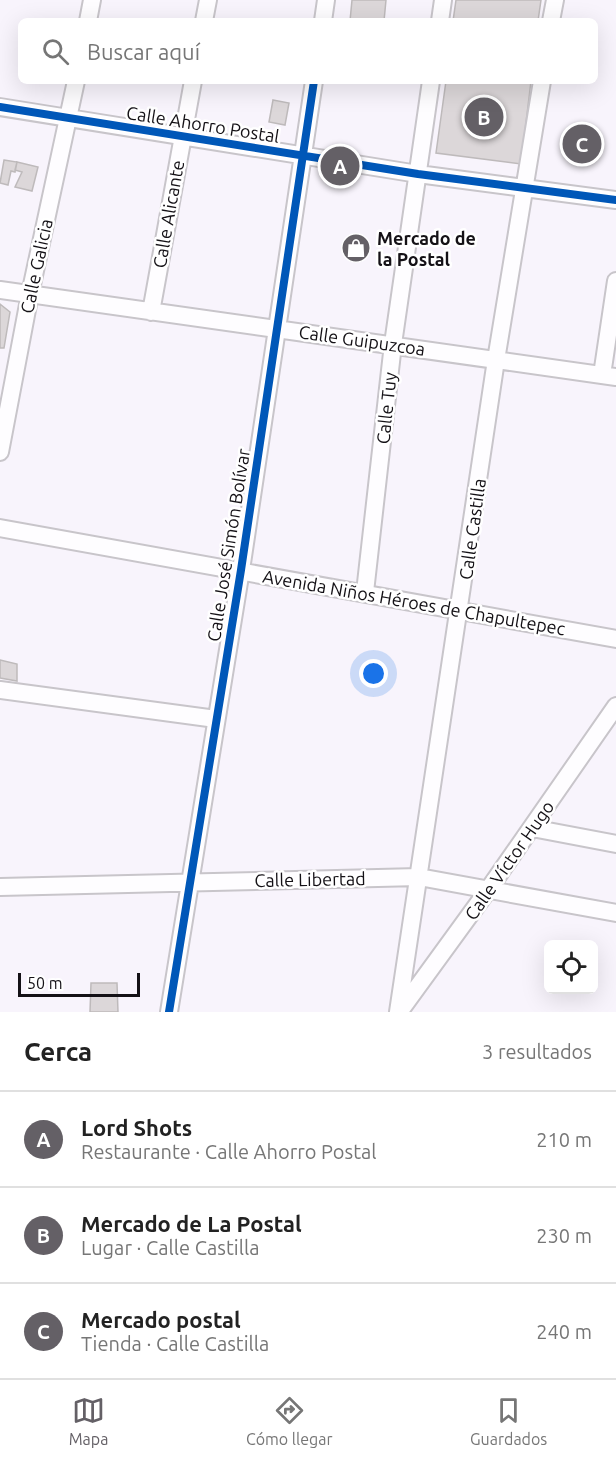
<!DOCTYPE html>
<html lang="es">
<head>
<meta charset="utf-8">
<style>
  body { margin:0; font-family:Ubuntu,sans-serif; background:#f6f6f6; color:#222 }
  .controls { position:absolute; right:18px; bottom:18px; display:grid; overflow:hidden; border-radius:9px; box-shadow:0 6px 24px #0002 }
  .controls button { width:54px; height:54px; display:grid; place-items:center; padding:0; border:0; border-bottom:2px solid #e0e0e0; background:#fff; color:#222; font:30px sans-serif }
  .scale { position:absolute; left:18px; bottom:15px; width:122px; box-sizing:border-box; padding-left:6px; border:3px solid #141116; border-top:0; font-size:16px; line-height:21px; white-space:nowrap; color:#141116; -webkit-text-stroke:4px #fff; paint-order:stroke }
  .you { position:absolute; left:374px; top:674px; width:21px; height:21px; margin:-15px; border:4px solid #fff; border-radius:50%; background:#1a73e8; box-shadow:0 0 0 9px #1a73e833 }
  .badge { display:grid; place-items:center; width:39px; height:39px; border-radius:50%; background:#646066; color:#fff; font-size:20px; font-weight:700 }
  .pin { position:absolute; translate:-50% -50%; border:3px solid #fff; box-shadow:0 2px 6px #0006 }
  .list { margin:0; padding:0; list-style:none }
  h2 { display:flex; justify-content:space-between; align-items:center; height:78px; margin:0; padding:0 24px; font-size:26px }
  h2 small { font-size:20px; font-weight:400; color:#767676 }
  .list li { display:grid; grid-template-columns:39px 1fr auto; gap:18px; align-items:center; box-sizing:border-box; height:96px; padding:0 24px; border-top:2px solid #e0e0e0 }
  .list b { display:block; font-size:22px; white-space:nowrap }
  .list p { margin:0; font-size:20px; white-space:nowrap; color:#767676 }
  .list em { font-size:20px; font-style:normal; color:#767676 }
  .icon { flex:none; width:33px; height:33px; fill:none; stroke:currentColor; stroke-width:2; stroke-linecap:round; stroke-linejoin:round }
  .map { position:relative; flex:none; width:616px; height:1012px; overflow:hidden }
  .search { position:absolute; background:#fff; box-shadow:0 6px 24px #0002; left:18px; right:18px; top:18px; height:66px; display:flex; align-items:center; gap:15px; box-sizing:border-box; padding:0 21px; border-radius:9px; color:#767676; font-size:22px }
  .sheet { height:366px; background:#fff }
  nav { display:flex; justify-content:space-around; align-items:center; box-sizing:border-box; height:84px; border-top:2px solid #e0e0e0; background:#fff; font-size:16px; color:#767676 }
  nav a { display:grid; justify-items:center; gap:3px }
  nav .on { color:#646066 }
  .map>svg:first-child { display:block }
  .building { fill:#dcd7d9; stroke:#bebabb; stroke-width:1.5 }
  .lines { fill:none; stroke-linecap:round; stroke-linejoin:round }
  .minor-casing { stroke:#c8c5ca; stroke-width:20 }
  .minor { stroke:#fefdff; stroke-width:16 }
  .cycleway-casing { stroke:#fff; stroke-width:11 }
  .cycleway { stroke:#0057b8; stroke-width:8 }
  .labels { text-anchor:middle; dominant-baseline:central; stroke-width:5; stroke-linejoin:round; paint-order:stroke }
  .street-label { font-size:18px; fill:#141116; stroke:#fff }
  .poi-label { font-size:18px; font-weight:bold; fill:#141116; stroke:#fff; text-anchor:start }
</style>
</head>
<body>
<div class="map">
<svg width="616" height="1012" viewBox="0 0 616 1012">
  <rect width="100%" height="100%" fill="#f8f4fc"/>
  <!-- building -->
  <path class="building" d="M352,0H386L384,21H350Z
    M456,0H541L538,21H453Z
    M446,81H531L521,164L436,153Z
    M273,100L289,103L285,125L269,122Z
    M4,160L17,162L15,172L11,171L8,185L0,183Z
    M17,162L38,167L32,191L15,187L22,172L15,170Z
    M0,304L10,312L4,348H0Z
    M0,660L17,664V681L0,678Z
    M91,983H117L118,1012H90Z"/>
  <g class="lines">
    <!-- minor casing -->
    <g class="minor-casing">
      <path id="minor" d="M88,21L92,0
        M204,21L208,0
        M323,21L326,0
        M440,21L443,0
        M551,21L555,0
        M0,107L418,174L616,200
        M0,290L616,377
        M151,312L193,81
        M602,375L616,281
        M0,452L30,294L76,81
        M0,528L616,639
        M365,592L393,344L431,81
        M0,690L216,719
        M532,828L616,844
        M0,887L419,877L616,913
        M400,1011L488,890L616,706
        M169,1012L241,570L314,81
        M398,1012L496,360L542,81"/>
    </g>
    <!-- minor -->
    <use href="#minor" class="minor"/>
    <!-- cycleway casing -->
    <g class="cycleway-casing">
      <path id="cycleway" d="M0,107L418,174L616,200
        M169,1012L241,570L314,81"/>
    </g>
    <!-- cycleway -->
    <use href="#cycleway" class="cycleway"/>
  </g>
  <!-- icons -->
  <defs>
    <g id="shop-disc" transform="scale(1.5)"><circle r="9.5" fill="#646066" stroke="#fff"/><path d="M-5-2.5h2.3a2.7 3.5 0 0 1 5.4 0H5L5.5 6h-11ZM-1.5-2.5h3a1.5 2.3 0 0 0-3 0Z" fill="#fff"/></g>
  </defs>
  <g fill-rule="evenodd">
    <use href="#shop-disc" x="356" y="248"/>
  </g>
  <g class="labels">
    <!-- street labels -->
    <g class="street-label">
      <text transform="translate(203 124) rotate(9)">Calle Ahorro Postal</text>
      <text transform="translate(168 214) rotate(-80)">Calle Alicante</text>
      <text transform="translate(36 266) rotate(-78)">Calle Galicia</text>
      <text transform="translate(362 340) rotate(8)">Calle Guipuzcoa</text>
      <text transform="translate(386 408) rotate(-84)">Calle Tuy</text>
      <text transform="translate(472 529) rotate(-82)">Calle Castilla</text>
      <text transform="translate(228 545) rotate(-81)">Calle José Simón Bolívar</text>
      <text transform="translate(414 602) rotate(10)">Avenida Niños Héroes de Chapultepec</text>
      <text transform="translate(509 860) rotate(-55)">Calle Víctor Hugo</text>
      <text transform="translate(310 879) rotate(-1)">Calle Libertad</text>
    </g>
    <!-- poi labels -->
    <g class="poi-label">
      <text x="377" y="238">Mercado de<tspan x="377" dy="21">la Postal</tspan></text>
    </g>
  </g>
</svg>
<div class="controls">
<button><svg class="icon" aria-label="locate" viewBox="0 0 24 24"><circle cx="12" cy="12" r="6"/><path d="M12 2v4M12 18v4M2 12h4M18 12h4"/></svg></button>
</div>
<div class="scale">50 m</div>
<div class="you"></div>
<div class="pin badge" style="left:340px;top:166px">A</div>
<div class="pin badge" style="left:484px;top:117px">B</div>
<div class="pin badge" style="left:582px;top:144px">C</div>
<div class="search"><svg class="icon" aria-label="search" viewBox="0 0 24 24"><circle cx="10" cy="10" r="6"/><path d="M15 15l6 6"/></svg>Buscar aquí</div>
</div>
<section class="sheet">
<h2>Cerca<small>3 resultados</small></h2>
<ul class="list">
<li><span class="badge">A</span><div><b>Lord Shots</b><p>Restaurante · Calle Ahorro Postal</p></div><em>210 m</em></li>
<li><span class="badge">B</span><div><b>Mercado de La Postal</b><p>Lugar · Calle Castilla</p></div><em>230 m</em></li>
<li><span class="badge">C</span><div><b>Mercado postal</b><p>Tienda · Calle Castilla</p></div><em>240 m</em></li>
</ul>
</section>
<nav>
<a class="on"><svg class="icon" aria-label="map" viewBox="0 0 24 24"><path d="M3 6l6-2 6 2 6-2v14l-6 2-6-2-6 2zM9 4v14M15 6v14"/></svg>Mapa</a>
<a><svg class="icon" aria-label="directions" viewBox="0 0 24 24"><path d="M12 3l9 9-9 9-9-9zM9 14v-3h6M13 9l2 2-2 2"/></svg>Cómo llegar</a>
<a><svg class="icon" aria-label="saved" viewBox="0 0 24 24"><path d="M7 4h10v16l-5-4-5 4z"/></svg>Guardados</a>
</nav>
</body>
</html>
